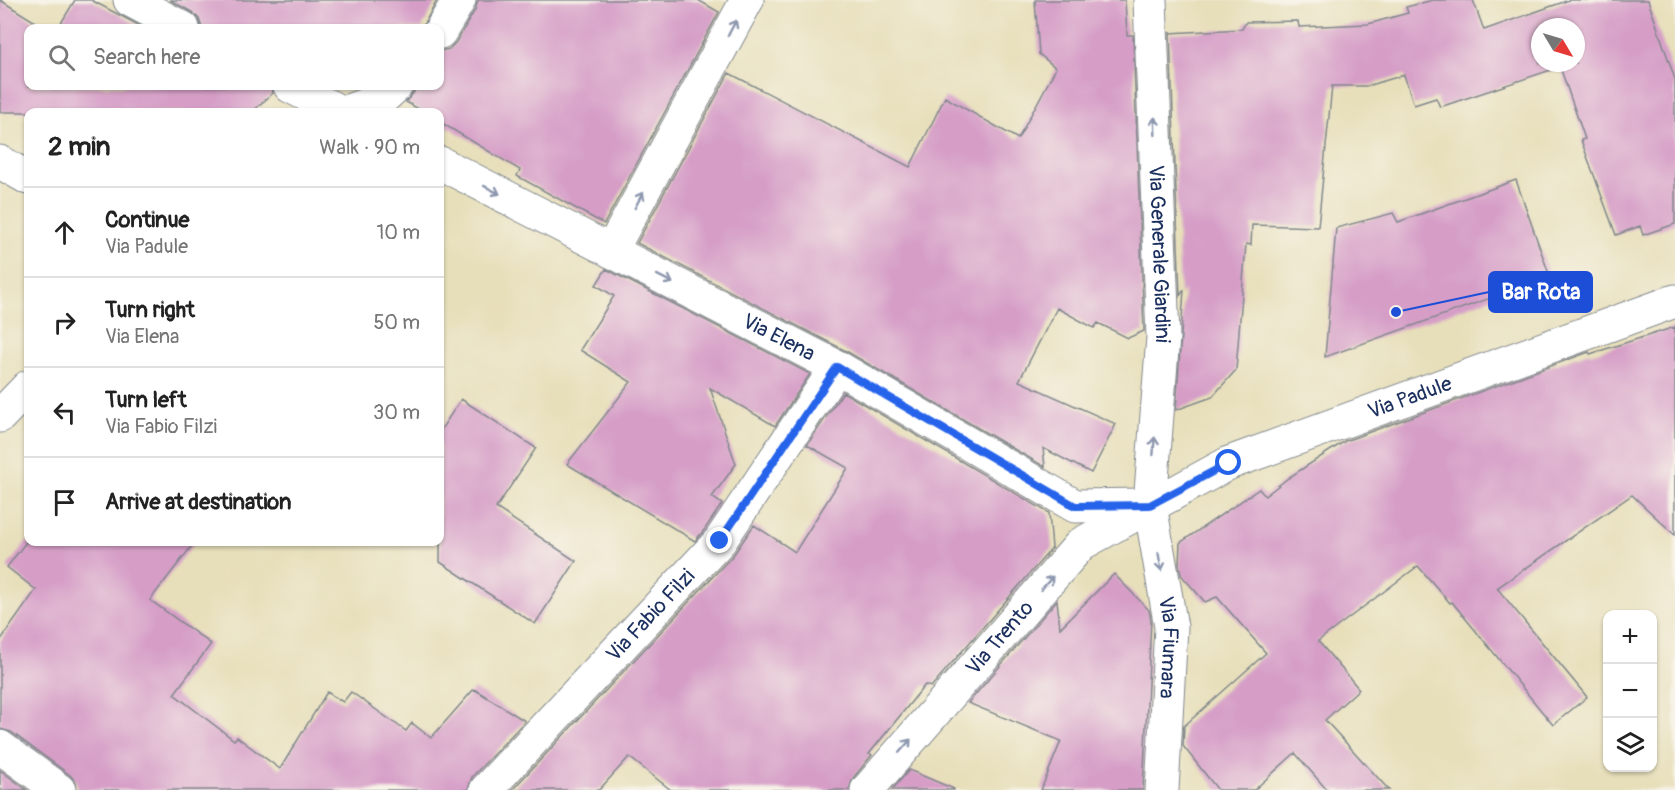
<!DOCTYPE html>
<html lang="en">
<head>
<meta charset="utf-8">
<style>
  body { margin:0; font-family:Pangolin,sans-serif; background:#f2f2f2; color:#222 }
  .controls { position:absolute; right:18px; bottom:18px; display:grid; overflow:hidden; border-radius:12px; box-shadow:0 2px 4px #0004 }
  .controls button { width:54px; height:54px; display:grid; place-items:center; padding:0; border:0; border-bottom:2px solid #e0e0e0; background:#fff; color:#222; font:30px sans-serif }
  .compass { position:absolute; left:1531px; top:18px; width:54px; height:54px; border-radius:50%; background:#fff; box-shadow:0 2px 4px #0004; rotate:128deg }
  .stop { position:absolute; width:18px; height:18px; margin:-14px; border:4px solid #2563eb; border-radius:50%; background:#fff }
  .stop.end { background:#2563eb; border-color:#fff; box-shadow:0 2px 6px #0008 }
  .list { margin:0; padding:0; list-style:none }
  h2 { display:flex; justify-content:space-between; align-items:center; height:78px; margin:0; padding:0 24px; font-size:26px }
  h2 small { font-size:20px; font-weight:400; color:#767676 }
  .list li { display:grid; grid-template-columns:39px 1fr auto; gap:18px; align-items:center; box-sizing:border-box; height:90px; padding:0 24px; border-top:2px solid #e0e0e0 }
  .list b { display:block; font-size:22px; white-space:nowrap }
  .list p { margin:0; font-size:20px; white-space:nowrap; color:#767676 }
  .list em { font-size:20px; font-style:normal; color:#767676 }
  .icon { flex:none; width:33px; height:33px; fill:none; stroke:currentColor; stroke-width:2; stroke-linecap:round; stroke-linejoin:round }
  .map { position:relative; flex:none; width:1675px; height:790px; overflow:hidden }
  .search { position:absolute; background:#fff; box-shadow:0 2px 4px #0004; left:24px; top:24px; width:420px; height:66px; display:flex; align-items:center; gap:15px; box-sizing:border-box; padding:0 21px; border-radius:12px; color:#767676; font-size:22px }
  .panel { position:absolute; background:#fff; box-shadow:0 2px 4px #0004; left:24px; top:108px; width:420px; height:438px; border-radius:12px }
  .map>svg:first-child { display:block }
  .building { fill:#d69ec7; fill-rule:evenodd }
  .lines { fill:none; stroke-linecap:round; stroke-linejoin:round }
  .street-casing { stroke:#81878c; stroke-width:35 }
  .street { stroke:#fff; stroke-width:33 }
  .oneway { stroke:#8d97ae }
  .route { stroke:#2563eb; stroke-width:8 }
  .labels { text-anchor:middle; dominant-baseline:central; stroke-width:6; stroke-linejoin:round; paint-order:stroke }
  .street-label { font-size:21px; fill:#1b2f5e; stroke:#f7f3e8 }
  .leader { fill:none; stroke:#1d4ed8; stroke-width:2 }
  .callout-dot { fill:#1d4ed8; stroke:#f7f3e8; stroke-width:2 }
  .callout { fill:#1d4ed8; stroke:#1d4ed8; stroke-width:2 }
  .callout-label { font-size:22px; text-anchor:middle; font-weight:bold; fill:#fff }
</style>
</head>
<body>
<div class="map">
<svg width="1675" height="790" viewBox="0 0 1675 790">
  <rect width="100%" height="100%" fill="#f7f3e8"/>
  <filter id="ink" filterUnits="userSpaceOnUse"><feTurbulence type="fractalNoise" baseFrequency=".0167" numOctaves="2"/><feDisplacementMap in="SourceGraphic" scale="12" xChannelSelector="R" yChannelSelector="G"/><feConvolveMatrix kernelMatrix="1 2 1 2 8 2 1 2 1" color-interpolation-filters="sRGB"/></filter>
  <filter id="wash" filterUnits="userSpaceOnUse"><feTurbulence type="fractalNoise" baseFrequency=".008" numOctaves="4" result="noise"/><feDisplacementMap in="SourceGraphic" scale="24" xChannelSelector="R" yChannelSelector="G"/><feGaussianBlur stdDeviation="1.35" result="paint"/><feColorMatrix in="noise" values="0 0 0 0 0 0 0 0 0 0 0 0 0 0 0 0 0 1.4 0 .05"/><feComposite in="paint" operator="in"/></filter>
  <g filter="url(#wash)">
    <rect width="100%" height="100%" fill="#e7dfba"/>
    <g id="blocks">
      <!-- building -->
      <path class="building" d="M0,0L45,28H28V86H271L273,93L252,112H0Z
        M75,0H91L144,28H58Z
        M170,0H437L422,28H202L199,19L192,12Z
        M478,0H698L719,12L604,224L517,176L520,170L440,122V112H424L406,102L414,92V86H440V51L449,49L456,42L475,10Z
        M1035,0H1125L1127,35H1133L1144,331L1128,338L1098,323L1094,328L1057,308L1019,381L1116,424L1091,473L1043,448L1045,467L846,351L637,243L729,73L910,167L945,97L1018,139L1056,68L1039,54Z
        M1433,0H1473L1484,30L1569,0H1648L1675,79V224L1643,235L1640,226L1616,235L1581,140L1585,139L1560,67L1440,107L1436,98L1414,105L1404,75L1367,86H1332L1318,227L1252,225L1251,245L1246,244L1236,370L1212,397L1176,410L1184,289L1180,296L1170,33L1242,29L1246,22L1298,21L1299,27L1368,24L1408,13L1406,7ZM1540,27H1576V63H1540Z
        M1516,180L1550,277L1325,357L1336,228L1393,213L1398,222Z
        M606,269L810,374L775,426L710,388L736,464L712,497L722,504L705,529L695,541L567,464L631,382L580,350L614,296L596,285Z
        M1675,327V535L1632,495L1497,588L1587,697L1553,725L1452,602L1450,603L1418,566L1318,641L1359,689L1325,720L1389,790H1327L1295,753L1254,790H1218L1183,746L1184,726L1266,653L1217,597L1205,602L1181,575L1179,564L1180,543L1259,489L1265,496L1288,478L1345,441L1589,352L1590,354Z
        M843,392L1049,513L1052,548L931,687L925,685L869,754L872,755L853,778L849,790H671L629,757L599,790H512L734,554L754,525L795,552L848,468L807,445Z
        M461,399L536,448L496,508L576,561L535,624L440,562V431Z
        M26,542H195L150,600L211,644L174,694L234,740L237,737L280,769L327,692L343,702L351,692L406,731L412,723L431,738L474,689L525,721L472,777L468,790H77L76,782L70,775L11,732L0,729V641L36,590L7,567Z
        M1114,574L1149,610L1151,620L1143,790H1041L1061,741L968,703L1057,600L1060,628Z
        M0,770L27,790H0Z
        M909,770L954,789V790H892Z"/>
    </g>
  </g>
  <g filter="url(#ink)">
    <use href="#blocks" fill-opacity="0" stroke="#81878c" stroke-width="1.5"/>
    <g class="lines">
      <!-- street casing -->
      <g class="street-casing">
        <g id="street">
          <path d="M130,0L183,28"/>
          <path id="s1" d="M1150,0L1163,337L1150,505L1171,627L1162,790"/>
          <path d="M440,32L459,0"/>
          <path d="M290,86L340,112"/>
          <path d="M345,112L382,99L396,86"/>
          <path d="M0,162L28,178"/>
          <path id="s2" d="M440,163L837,367L1075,506L1145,505"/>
          <path d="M611,251L747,0"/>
          <path d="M0,416L28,387"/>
          <path d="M0,747L59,790"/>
          <path id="s3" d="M486,790L720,541L837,367"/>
          <path id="s4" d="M867,790L1081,544L1229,463L1675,301"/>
        </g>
      </g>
      <!-- street -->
      <use href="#street" class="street"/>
    </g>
    <!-- one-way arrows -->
    <defs><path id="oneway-shaft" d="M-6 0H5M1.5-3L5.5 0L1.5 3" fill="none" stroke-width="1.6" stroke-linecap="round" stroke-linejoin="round" transform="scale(1.5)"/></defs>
    <g class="oneway">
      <use href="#oneway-shaft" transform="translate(732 28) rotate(-62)"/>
      <use href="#oneway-shaft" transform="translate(1155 126) rotate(-92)"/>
      <use href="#oneway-shaft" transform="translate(492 190) rotate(27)"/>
      <use href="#oneway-shaft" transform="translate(639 200) rotate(-62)"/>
      <use href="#oneway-shaft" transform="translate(665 279) rotate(27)"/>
      <use href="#oneway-shaft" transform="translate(1154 446) rotate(-86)"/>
      <use href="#oneway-shaft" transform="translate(1160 562) rotate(80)"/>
      <use href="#oneway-shaft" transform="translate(1047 583) rotate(-49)"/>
      <use href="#oneway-shaft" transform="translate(905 746) rotate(-49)"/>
    </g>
  </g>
  <g class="lines" filter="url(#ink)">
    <!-- route -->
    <path class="route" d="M720,541L837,367L1075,506L1150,505L1229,463"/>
  </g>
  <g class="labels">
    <!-- street labels -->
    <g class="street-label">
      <text stroke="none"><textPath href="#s1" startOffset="254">Via Generale Giardini</textPath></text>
      <text stroke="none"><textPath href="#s2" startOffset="381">Via Elena</textPath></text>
      <text stroke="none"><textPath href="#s4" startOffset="687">Via Padule</textPath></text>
      <text stroke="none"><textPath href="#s3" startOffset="240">Via Fabio Filzi</textPath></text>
      <text stroke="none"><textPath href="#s4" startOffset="202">Via Trento</textPath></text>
      <text stroke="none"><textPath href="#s1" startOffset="650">Via Fiumara</textPath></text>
    </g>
  </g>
  <!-- callouts -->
  <path class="leader" d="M1396 312L1489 292"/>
  <circle class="callout-dot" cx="1396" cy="312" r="6"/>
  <rect class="callout" x="1489" y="272" width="103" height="40" rx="6"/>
  <g class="callout-label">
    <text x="1541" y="299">Bar Rota</text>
  </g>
</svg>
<div class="controls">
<button>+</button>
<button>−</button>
<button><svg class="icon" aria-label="layers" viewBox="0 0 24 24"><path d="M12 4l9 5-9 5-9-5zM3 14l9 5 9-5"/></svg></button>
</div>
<svg class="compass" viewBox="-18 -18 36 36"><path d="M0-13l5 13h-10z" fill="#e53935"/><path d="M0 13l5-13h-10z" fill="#767676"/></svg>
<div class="stop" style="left:1229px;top:463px"></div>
<div class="stop end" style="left:720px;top:541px"></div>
<div class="search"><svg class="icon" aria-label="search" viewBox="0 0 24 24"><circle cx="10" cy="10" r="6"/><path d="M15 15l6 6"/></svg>Search here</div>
<section class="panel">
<h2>2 min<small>Walk · 90 m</small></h2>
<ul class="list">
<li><svg class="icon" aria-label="ahead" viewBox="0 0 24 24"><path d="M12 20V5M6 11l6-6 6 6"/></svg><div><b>Continue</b><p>Via Padule</p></div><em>10 m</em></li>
<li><svg class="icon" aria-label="right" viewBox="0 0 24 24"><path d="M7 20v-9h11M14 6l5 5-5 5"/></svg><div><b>Turn right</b><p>Via Elena</p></div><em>50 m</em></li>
<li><svg class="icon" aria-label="left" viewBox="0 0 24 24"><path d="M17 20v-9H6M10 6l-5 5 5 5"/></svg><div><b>Turn left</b><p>Via Fabio Filzi</p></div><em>30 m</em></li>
<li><svg class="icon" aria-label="arrive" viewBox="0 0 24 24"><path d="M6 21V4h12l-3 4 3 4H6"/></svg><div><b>Arrive at destination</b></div></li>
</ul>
</section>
</div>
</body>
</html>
